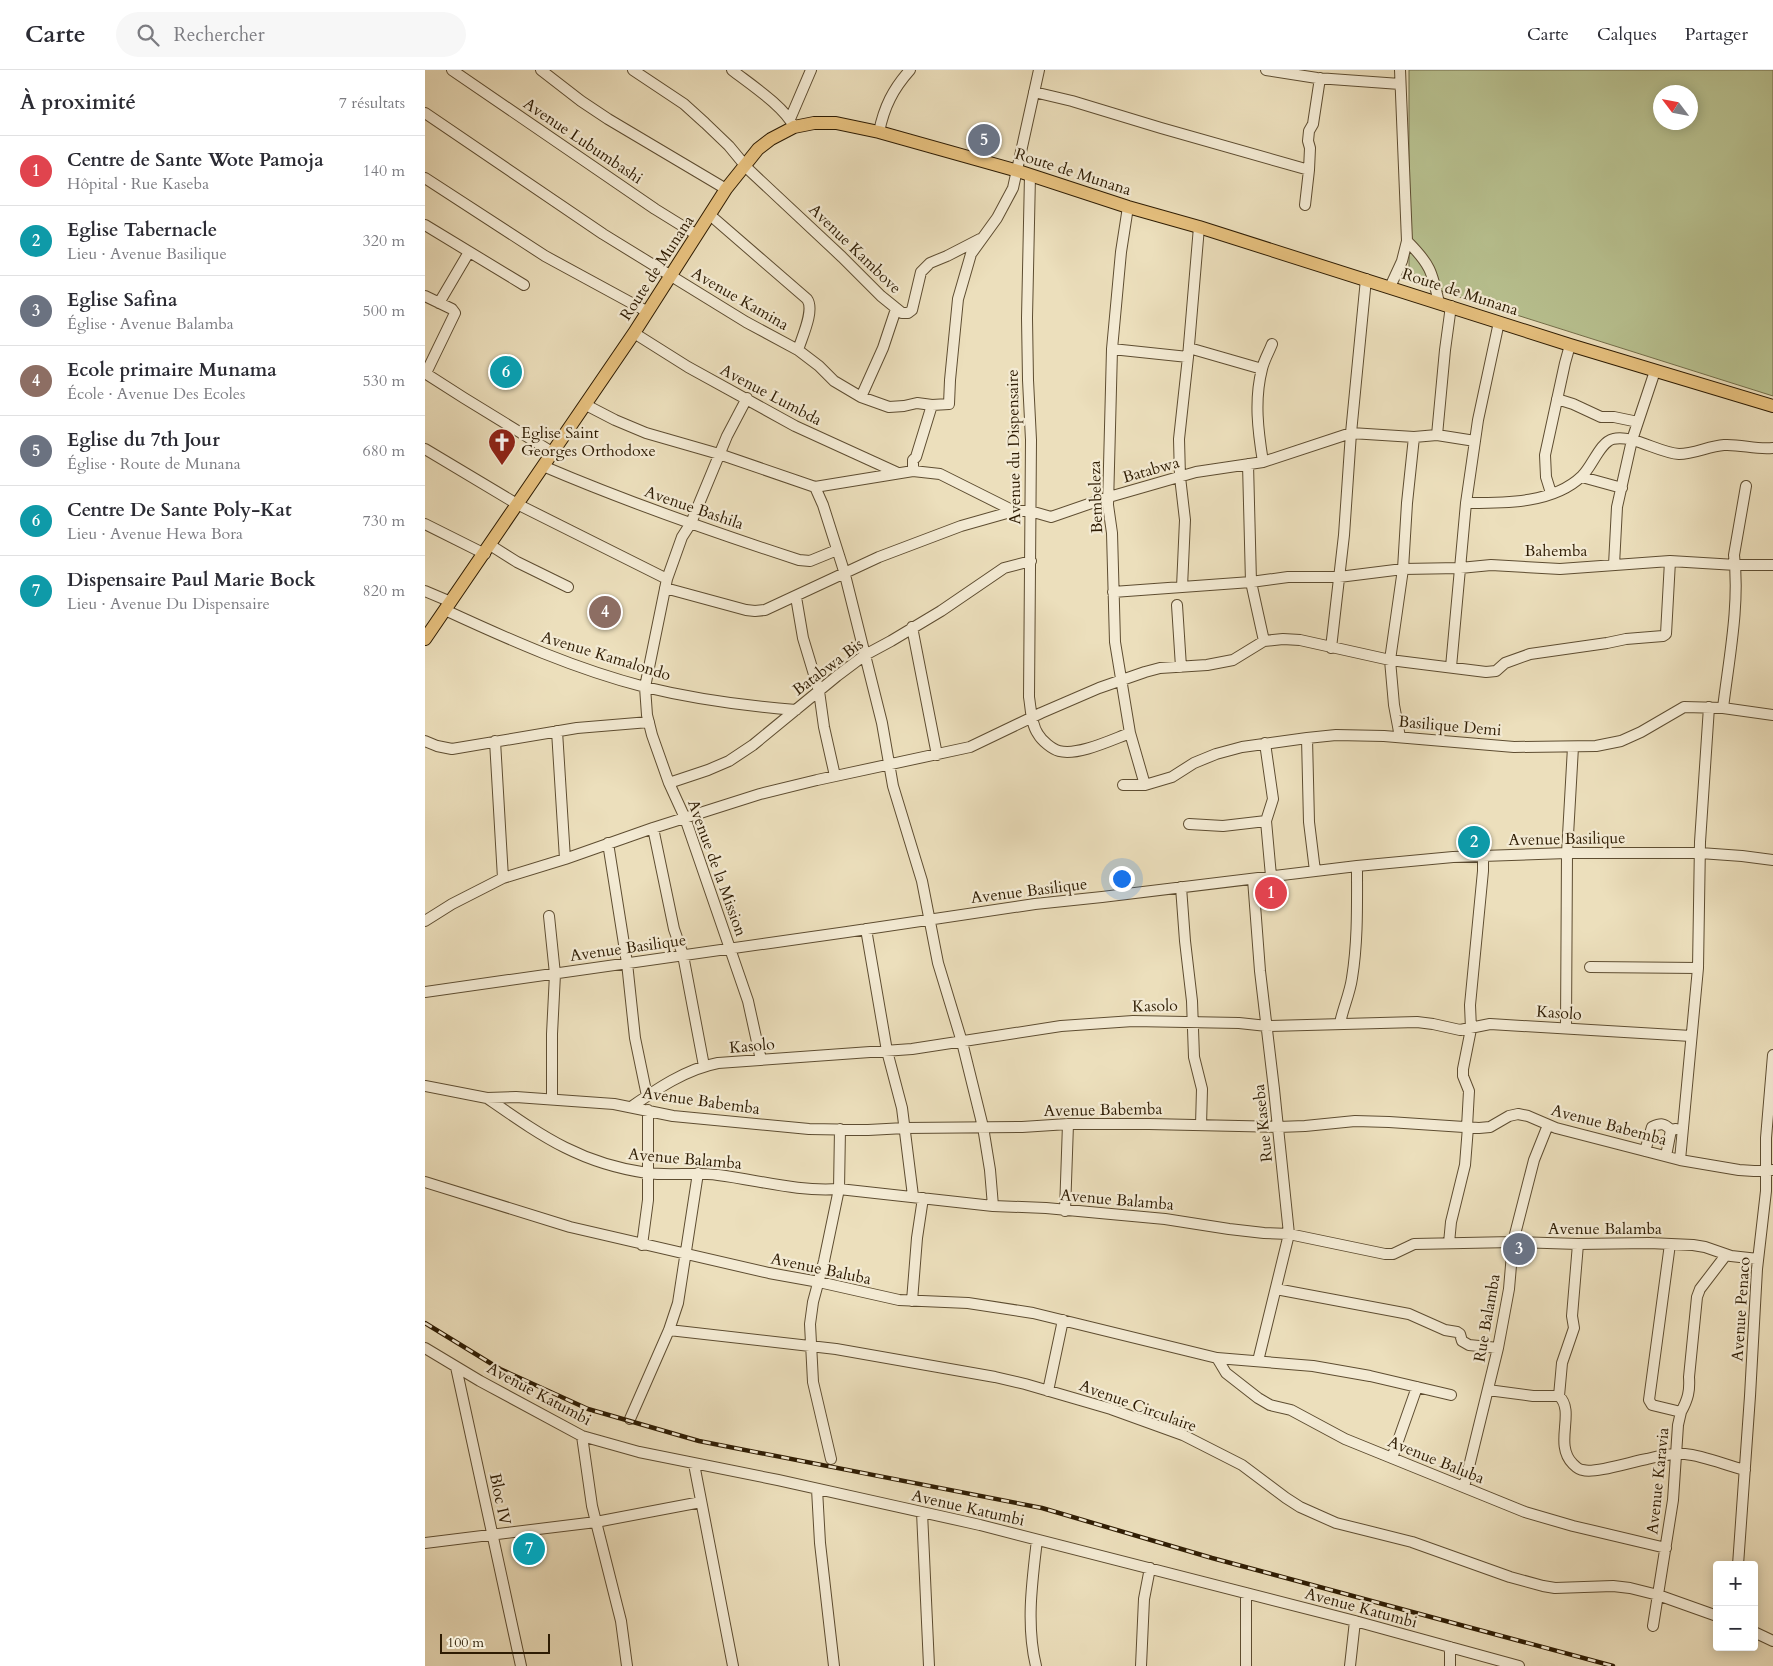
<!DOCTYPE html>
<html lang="fr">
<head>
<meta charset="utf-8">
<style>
  body { margin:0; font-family:Cardo,serif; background:#f7f7f7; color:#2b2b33 }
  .controls { position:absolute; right:15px; bottom:15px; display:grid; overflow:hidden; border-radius:5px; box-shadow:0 2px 12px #0003 }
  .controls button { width:45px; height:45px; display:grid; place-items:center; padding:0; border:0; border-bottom:1px solid #e1e1e2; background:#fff; color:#2b2b33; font:25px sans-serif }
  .compass { position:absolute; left:1228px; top:15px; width:45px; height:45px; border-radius:50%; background:#fff; box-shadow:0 2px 12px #0003; rotate:302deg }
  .scale { position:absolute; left:15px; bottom:12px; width:110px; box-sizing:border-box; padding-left:5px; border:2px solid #2e1c03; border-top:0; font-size:14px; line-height:18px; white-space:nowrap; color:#2e1c03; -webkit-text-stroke:4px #f3ead3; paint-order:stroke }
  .you { position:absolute; left:696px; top:808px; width:18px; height:18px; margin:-12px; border:4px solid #fff; border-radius:50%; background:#1a73e8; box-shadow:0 0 0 8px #1a73e833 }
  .badge { display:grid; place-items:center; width:32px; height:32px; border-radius:50%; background:#b45309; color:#fff; font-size:16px; font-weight:700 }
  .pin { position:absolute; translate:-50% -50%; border:2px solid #fff; box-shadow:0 1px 5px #0006 }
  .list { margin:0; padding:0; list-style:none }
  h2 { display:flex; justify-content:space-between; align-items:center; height:65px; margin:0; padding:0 20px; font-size:21px }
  h2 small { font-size:16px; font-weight:400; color:#7c7c81 }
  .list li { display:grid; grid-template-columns:32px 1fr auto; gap:15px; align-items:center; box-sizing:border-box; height:70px; padding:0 20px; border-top:1px solid #e1e1e2 }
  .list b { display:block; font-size:19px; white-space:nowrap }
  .list p { margin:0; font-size:16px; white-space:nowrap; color:#7c7c81 }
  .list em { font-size:16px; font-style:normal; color:#7c7c81 }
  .icon { flex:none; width:28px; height:28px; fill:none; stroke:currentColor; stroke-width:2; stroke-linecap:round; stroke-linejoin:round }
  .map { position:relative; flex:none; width:1348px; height:1596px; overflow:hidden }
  header { display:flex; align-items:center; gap:30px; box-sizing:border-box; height:70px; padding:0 25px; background:#fff; border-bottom:1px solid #e1e1e2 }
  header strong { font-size:24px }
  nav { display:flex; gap:28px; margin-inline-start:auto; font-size:18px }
  .search { width:350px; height:45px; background:#f7f7f7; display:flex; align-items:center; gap:12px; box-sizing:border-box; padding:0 18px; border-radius:28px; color:#7c7c81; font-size:19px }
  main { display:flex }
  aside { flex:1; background:#fff }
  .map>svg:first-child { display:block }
  .green { fill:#b8c190; stroke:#736e4a; fill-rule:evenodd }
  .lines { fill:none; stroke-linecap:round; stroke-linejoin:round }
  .minor-casing { stroke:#5e4d31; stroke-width:12 }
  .major-casing { stroke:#2e1c03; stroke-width:14 }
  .minor { stroke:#f3ead3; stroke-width:10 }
  .major { stroke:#e6c07e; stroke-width:12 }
  .rail-casing { stroke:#2e1c03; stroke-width:4.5 }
  .rail { stroke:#f3ead3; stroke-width:2.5; stroke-dasharray:8; stroke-linecap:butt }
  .labels { text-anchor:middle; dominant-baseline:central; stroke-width:4.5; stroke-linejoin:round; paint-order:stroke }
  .street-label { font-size:16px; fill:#2e1c03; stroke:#f3ead3 }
  .poi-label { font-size:16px; fill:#2e1c03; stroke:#f3ead3; text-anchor:start }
</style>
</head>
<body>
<header>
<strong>Carte</strong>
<div class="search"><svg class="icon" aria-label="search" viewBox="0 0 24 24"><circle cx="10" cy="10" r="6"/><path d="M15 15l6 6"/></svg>Rechercher</div>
<nav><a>Carte</a><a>Calques</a><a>Partager</a></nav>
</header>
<main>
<aside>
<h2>À proximité<small>7 résultats</small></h2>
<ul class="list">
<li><span class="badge" style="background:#e0444e">1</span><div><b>Centre de Sante Wote Pamoja</b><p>Hôpital · Rue Kaseba</p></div><em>140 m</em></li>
<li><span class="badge" style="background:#0f9aa8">2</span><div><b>Eglise Tabernacle</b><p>Lieu · Avenue Basilique</p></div><em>320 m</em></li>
<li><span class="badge" style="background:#6b7280">3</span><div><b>Eglise Safina</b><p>Église · Avenue Balamba</p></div><em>500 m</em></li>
<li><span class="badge" style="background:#8d6e63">4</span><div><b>Ecole primaire Munama</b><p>École · Avenue Des Ecoles</p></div><em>530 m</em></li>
<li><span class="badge" style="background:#6b7280">5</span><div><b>Eglise du 7th Jour</b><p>Église · Route de Munana</p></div><em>680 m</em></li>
<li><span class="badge" style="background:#0f9aa8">6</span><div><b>Centre De Sante Poly-Kat</b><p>Lieu · Avenue Hewa Bora</p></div><em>730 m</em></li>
<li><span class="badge" style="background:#0f9aa8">7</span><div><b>Dispensaire Paul Marie Bock</b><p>Lieu · Avenue Du Dispensaire</p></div><em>820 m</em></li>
</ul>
</aside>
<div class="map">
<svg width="1348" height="1596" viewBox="0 0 1348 1596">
  <rect width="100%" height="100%" fill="#ecdfbc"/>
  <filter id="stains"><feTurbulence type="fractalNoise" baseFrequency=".004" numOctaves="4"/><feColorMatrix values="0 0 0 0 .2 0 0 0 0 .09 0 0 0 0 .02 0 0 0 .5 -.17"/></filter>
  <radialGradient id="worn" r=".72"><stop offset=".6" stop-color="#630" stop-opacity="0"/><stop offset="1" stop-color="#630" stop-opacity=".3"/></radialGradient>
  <!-- green -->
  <path class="green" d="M984,0H1348V326L984,211ZM1236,22H1266V52H1236Z"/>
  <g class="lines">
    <!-- minor casing -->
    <g class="minor-casing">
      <path id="minor" d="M27,0L230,139L272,165
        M116,0L156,31L183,49L301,119
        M208,0L259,34L280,53L304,76L323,99L417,187L456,226L477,243H483L487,240L496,202L505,193L522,186L555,169
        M307,0C325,14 360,37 369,57
        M841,0L892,8L975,14
        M609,22L647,31L736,58L884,100
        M0,43L178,164L321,252L373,280L394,296L409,311L436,327L464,337L479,336L492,333L507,335L524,334L525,310L533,229L546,184L572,148L588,118L614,0
        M365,49L386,0
        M454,62C459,37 468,19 485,0
        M605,105L602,248L603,310L606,370L604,627C606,639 606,654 613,664C617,671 627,679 634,681C653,686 686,670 705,663
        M0,108L120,186L223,242
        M880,135L884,100L885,78L883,71L884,61L888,54L895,8
        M703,137L696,182L687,279L683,435L687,463L690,572L705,663L720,715
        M285,145L382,229C390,240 377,267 373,280
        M0,155L99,215
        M982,171C1005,194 1007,201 1014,233
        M965,217L977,191L982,171L975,0
        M0,226L27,239L30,243L1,303
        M14,233L44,182
        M209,263L263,297L370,356L473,403
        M764,278L837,299
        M687,279L763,287
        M0,303L39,328L127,382
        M436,327L458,278L471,239
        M322,328L302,366L266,453L257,467L242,509L220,617L222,645L227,665L244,713L260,748L323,931L336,990
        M1132,329L1148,334L1176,347H1189L1213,352
        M161,335L190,350L221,363L294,384L390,417L398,435L419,501L457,653L468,716L497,811L513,893L537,972L558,1057L565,1100L568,1136
        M1012,365L1020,280L1026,236
        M0,379L92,434L242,509
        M838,392C833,361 829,330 837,299C839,290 844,282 847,274
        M823,394L826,512L839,571
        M118,396C202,432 288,462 374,490L385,491L412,480
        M488,401V390L491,387L507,335
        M1157,407L1197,418
        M390,417L488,401L515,404L589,441
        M1126,423L1121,407L1120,385L1140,293L1145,275
        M1041,433C1079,433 1128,434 1157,406C1167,397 1175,372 1188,369C1207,364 1234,383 1254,384C1269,384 1284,376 1299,375C1316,374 1331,380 1348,378
        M0,454L60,484
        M65,475L92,492L143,517
        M1189,495L1192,437L1207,370L1230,301
        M757,517L760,450L755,407L754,369L763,287L774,157
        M240,518L321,540L330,541L340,540L454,487L536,456L589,441H605L626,447L684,427L771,402L838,392L926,363L989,367L1012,365L1050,371
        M0,521L26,532
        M688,522L826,512L863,507H914L978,499L1035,498L1066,495L1135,499L1245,491L1311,495H1348
        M371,527L378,568L394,621L399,657L410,706
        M752,535L756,597
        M20,540C85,570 150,599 220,617C269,629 321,636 371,640
        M487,557L512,685
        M906,578L919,465L926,363L941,209
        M1026,597L1041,433L1053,350L1074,252
        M1298,638C1304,588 1315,534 1309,485L1321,416
        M132,661L140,789
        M975,667L969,635L965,590L978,499L982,433L989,367
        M882,668L884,752L890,801
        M0,671L12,676L27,679L152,658L224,652
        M70,671L78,808
        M840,673L848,729L841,751L846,806
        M244,713L283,700L304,691L328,675L412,606L440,585L466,571L516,541L579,498L606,491
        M698,715H720L747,707L769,693L791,684L817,677L882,668L911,665L959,666L1089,677L1171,676L1196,671L1216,662L1259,637L1298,638L1348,645
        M764,754L798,756L841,751
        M228,758L249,859L258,885L279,996
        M183,773L202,893L210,968L222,1026
        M828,809L835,901L849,1019L864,1164L833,1291
        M756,817L760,871L767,931L769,987L777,1019L776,1055
        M124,846L130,904L127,964V1029
        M0,851L27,834L78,808L140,789L228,758L335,724L392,710L545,677L616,643L674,618L720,602L735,598L782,595L808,590L839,571L858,569L875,570L965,590L1061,602L1071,601L1080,593L1105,584L1182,573L1201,569L1238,566L1241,564L1245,491
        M441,859L462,981L477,1038L488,1126
        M1165,897L1273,898
        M0,922L422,862L610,834L677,827L932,796L1028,787L1142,783H1275L1317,786L1348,790
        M915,953C918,938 925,923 927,908C933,871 932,833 932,796
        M1141,958L1142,783L1148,677
        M0,1016L62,1028L91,1027L189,1034L248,1046L384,1059L443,1060L480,1058L597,1057L643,1054H724L853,1057L880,1056L930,1051L964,1052L1054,1058L1065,1057L1084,1046L1093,1044L1103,1046L1131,1058L1255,1090L1314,1100L1329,1101L1348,1100
        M62,1028C117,1066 154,1093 222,1103C245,1106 270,1102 293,1105C334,1110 372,1122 414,1119L568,1136L621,1138L740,1149L804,1159L839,1163L864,1164L960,1184H968L989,1174L1088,1172L1153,1174L1224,1173L1268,1175L1280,1177L1306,1186L1333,1189
        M206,1037C232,1019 261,999 293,993L487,979L636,956L708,951L814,953L842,956L992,952L1008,954L1035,960L1065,954L1266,966
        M1042,1057L1044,1021L1038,1006V999L1046,959L1045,935L1058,801V786
        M1220,1081L1227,1057C1236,1053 1239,1053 1246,1060
        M1241,1086L1246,1060L1251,1059
        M1255,1090L1273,898L1275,772L1284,637
        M0,1112L145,1157L344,1203L394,1212L474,1230L543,1233L608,1243L792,1288L888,1296L945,1306L1026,1325
        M640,1141L643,1054
        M1024,1173L1026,1152L1040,1095L1043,1057
        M217,1175L223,1130V1040
        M851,1219L984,1244L1020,1260L1032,1262L1035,1264L1037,1271L1044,1275L1073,1278
        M487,1231L492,1168L498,1128
        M244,1260L411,1279L570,1307L600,1314L686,1339L758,1365L817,1395L861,1428L875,1437L911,1453L987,1472L1085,1507L1118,1516L1130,1518L1188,1516L1205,1518L1233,1525L1292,1546
        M0,1278L55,1311L157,1366L214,1382L353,1410L555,1455L930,1551L1094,1596
        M792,1288L801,1303L833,1328L845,1335L866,1340L920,1369L1100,1442L1148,1456L1241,1478
        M31,1297L96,1596
        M1063,1320L1108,1326H1134C1151,1342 1128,1374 1148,1394C1150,1396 1155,1400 1158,1400C1169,1404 1209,1391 1222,1389C1234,1386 1248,1383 1260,1384C1280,1386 1300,1395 1320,1400
        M623,1321L638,1250
        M1134,1326L1137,1293L1149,1258L1147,1246L1153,1174
        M1256,1342C1263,1329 1265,1321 1264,1307L1272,1227L1275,1219L1301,1185
        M205,1349L244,1260L253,1233L273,1103
        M157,1366L167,1436L196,1551L202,1596
        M967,1388L992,1317
        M406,1389L388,1312L385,1254L388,1232L399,1191L414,1119L415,1059
        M269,1394L308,1596
        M1039,1417L1073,1278L1084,1219L1088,1172L1109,1090L1123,1055
        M392,1419L395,1473L409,1596
        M497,1442L504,1596
        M0,1473L171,1452L276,1432
        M1313,1495L1325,1326L1332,1199L1341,1121V1068L1348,985
        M1228,1556L1248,1430L1253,1355L1256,1342L1227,1335L1224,1330L1245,1174
        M1329,1562L1348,1571
        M1025,1577V1596
        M611,1596C601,1555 607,1512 612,1470
        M716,1596L719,1529L725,1498
        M821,1596V1523
        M925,1596L930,1551"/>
    </g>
    <!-- major casing -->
    <g class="major-casing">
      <path id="major" d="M0,569L209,263L301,119L333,79L346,69L369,57L389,53H411L454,62L593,101L703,137L774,157L1145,275L1348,336"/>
    </g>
    <!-- minor -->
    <use href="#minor" class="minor"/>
    <!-- major -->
    <use href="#major" class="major"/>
    <!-- rail casing -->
    <g class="rail-casing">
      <path id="rail" d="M0,1253L75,1299L163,1339L274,1371L617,1438L787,1488L1188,1596"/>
    </g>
    <!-- rail -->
    <use href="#rail" class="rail"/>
  </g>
  <!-- icons -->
  <defs>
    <g id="church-pin" transform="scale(1.4375)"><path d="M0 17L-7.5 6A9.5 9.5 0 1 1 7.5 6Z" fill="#8f2418" stroke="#f3ead3"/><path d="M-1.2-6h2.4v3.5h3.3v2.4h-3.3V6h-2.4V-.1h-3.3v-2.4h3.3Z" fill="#fff"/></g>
  </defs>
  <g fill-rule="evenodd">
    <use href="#church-pin" x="77" y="372"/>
  </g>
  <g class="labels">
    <!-- street labels -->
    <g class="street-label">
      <text transform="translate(158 71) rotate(34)">Avenue Lubumbashi</text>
      <text transform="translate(648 102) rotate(18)">Route de Munana</text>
      <text transform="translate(430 179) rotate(44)">Avenue Kambove</text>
      <text transform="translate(232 198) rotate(-57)">Route de Munana</text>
      <text transform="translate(1035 222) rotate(18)">Route de Munana</text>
      <text transform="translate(315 229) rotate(30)">Avenue Kamina</text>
      <text transform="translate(346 325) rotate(28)">Avenue Lumbda</text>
      <text transform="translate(589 377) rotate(-91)">Avenue du Dispensaire</text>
      <text transform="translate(726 400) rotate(-16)">Batabwa</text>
      <text transform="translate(671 427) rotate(-92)">Bembeleza</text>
      <text transform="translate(269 438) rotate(19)">Avenue Bashila</text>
      <text x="1131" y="481">Bahemba</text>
      <text transform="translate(181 586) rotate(17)">Avenue Kamalondo</text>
      <text transform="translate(403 597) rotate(-37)">Batabwa Bis</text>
      <text transform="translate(1025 656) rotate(5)">Basilique Demi</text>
      <text transform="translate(1142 769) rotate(-1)">Avenue Basilique</text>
      <text transform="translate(292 798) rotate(70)">Avenue de la Mission</text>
      <text transform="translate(604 821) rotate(-7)">Avenue Basilique</text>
      <text transform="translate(203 878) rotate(-8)">Avenue Basilique</text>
      <text transform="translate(730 936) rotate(-1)">Kasolo</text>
      <text transform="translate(1134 943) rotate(4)">Kasolo</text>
      <text transform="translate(327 976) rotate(-5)">Kasolo</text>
      <text transform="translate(276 1031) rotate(8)">Avenue Babemba</text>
      <text transform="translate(678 1040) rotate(-1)">Avenue Babemba</text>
      <text transform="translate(838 1053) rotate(-96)">Rue Kaseba</text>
      <text transform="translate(1184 1055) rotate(15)">Avenue Babemba</text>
      <text transform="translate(260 1089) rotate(5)">Avenue Balamba</text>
      <text transform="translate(692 1130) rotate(5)">Avenue Balamba</text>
      <text x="1180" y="1159">Avenue Balamba</text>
      <text transform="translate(396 1199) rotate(12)">Avenue Baluba</text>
      <text transform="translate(1316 1239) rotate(-86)">Avenue Penaco</text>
      <text transform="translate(1062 1248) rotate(-80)">Rue Balamba</text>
      <text transform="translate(114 1324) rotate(28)">Avenue Katumbi</text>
      <text transform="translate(713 1336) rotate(20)">Avenue Circulaire</text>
      <text transform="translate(1011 1390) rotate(22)">Avenue Baluba</text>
      <text transform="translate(1233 1411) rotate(-84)">Avenue Karavia</text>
      <text transform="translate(75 1429) rotate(78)">Bloc IV</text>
      <text transform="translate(543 1438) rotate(13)">Avenue Katumbi</text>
      <text transform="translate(936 1538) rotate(15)">Avenue Katumbi</text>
    </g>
    <!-- poi labels -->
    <g class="poi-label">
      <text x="96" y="363">Eglise Saint<tspan x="96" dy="18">Georges Orthodoxe</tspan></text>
    </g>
  </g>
  <rect width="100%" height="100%" filter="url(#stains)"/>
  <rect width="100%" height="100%" fill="url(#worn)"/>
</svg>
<div class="controls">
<button>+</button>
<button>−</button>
</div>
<svg class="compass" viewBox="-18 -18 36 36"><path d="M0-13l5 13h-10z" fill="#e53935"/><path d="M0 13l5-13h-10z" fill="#7c7c81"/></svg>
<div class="scale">100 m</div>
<div class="you"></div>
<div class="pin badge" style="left:846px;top:823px;background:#e0444e">1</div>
<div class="pin badge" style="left:1049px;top:772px;background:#0f9aa8">2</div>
<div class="pin badge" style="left:1094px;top:1179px;background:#6b7280">3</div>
<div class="pin badge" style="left:180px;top:542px;background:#8d6e63">4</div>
<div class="pin badge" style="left:559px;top:70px;background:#6b7280">5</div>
<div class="pin badge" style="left:81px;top:302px;background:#0f9aa8">6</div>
<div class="pin badge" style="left:104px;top:1479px;background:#0f9aa8">7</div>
</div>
</main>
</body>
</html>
